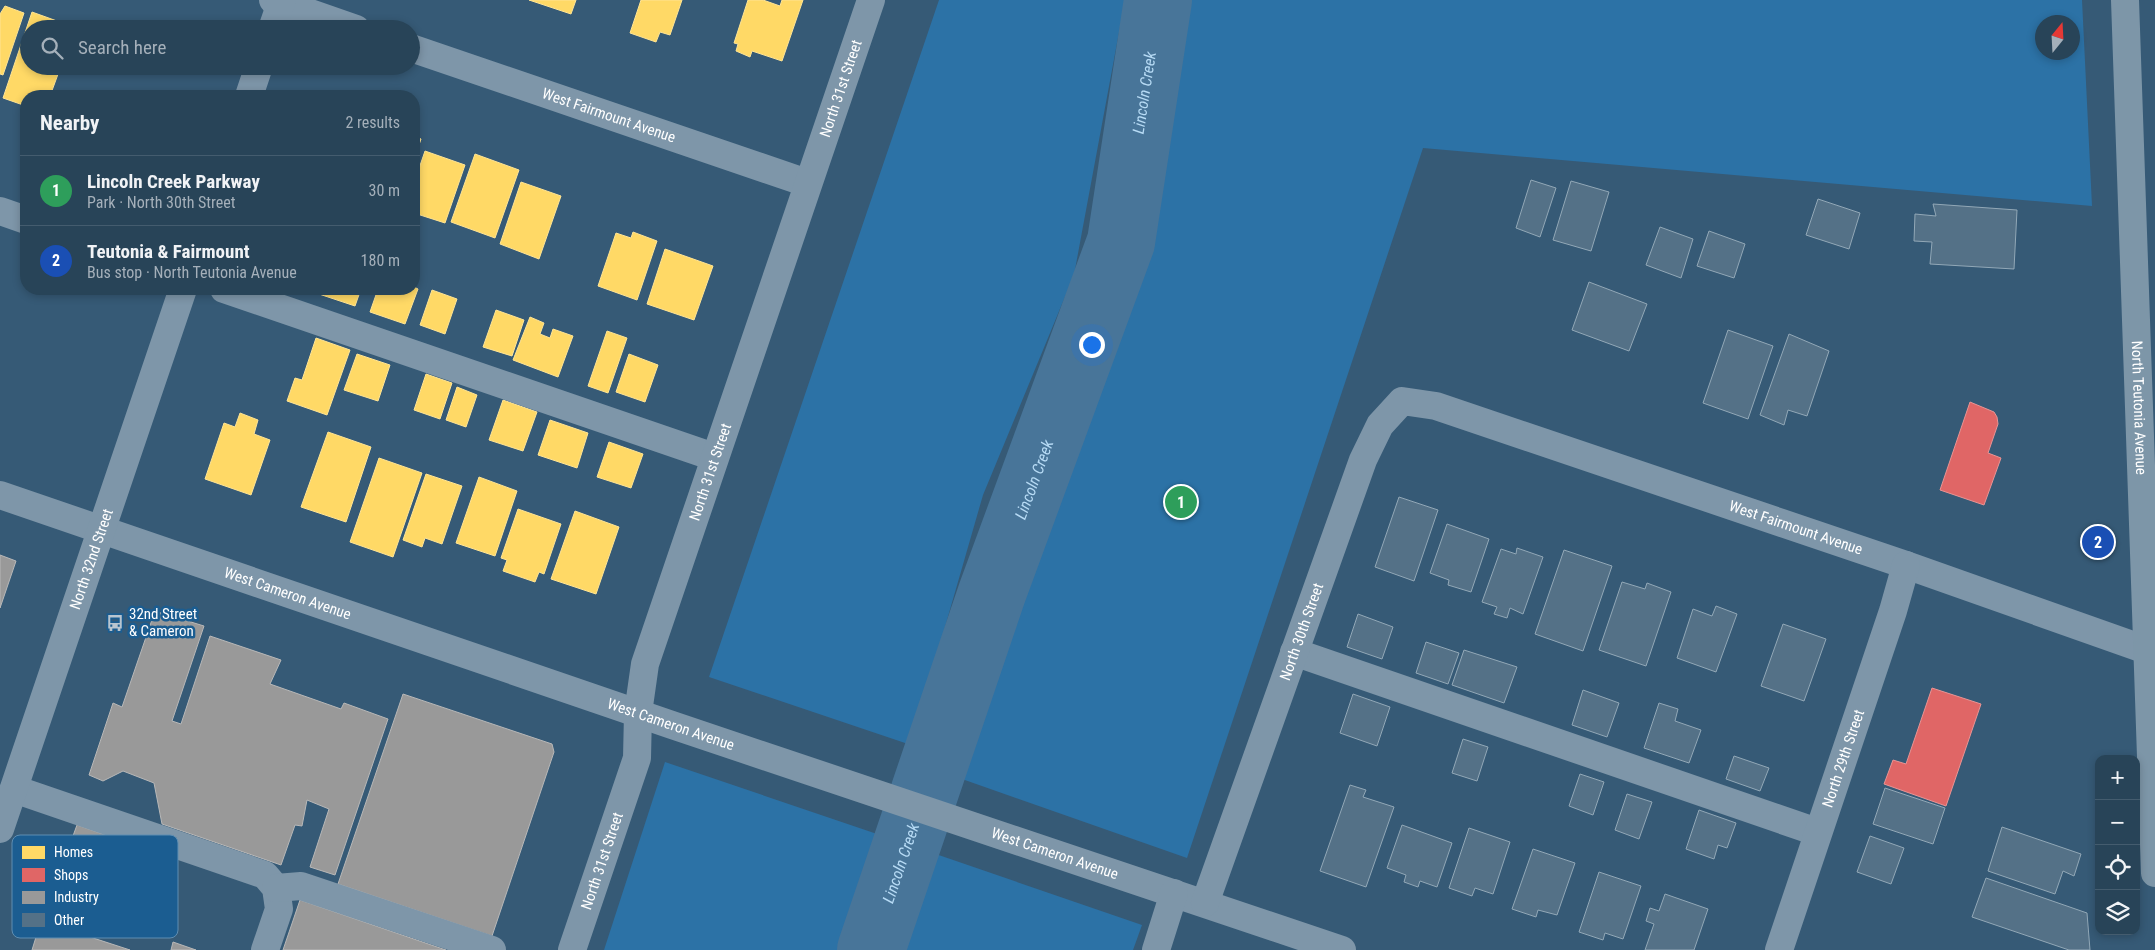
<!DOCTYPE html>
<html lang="en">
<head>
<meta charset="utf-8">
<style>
  body { margin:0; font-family:"Roboto Condensed",sans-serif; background:#344e61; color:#f1f3f6 }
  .controls { position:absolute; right:15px; bottom:15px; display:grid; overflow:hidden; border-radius:10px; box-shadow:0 2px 8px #0003 }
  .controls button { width:45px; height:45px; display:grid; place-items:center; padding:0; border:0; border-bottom:1px solid #445c6e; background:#284458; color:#f1f3f6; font:25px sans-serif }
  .compass { position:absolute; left:2035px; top:15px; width:45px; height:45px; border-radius:50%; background:#284458; box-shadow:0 2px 8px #0003; rotate:18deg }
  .you { position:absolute; left:1091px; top:344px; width:18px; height:18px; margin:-12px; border:4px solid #fff; border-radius:50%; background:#1a73e8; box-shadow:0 0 0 8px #1a73e833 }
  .badge { display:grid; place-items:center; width:32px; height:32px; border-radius:50%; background:#8c9099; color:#fff; font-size:16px; font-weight:700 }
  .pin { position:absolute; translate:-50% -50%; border:2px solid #fff; box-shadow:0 1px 5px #0006 }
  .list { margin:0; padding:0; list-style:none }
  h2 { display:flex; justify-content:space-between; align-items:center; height:65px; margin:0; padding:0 20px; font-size:21px }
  h2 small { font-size:16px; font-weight:400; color:#a5b0ba }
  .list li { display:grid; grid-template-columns:32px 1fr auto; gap:15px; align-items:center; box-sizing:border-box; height:70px; padding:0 20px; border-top:1px solid #445c6e }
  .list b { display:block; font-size:19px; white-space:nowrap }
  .list p { margin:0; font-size:16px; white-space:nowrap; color:#a5b0ba }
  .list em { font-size:16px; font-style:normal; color:#a5b0ba }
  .icon { flex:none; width:28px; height:28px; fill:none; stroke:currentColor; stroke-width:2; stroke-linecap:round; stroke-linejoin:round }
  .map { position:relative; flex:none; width:2155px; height:950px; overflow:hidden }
  .search { position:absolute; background:#284458; box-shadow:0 2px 8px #0003; left:20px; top:20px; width:400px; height:55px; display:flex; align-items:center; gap:12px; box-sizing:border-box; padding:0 18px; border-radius:28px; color:#a5b0ba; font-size:19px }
  .panel { position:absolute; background:#284458; box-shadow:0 2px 8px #0003; left:20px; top:90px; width:400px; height:205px; border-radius:20px }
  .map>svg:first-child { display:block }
  .green { fill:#2c72a6; fill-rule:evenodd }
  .homes { fill:#ffd966; stroke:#ffe494 }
  .shops { fill:#e06666; stroke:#e99494 }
  .industry { fill:#999; stroke:#b8b8b8 }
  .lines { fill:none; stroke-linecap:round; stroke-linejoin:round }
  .river { stroke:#487599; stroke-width:68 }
  .building { fill:#547187; stroke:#92a8b7 }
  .minor { stroke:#7e96a9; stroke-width:28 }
  .major { stroke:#7d96a8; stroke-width:28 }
  .labels { text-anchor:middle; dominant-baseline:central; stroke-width:5; stroke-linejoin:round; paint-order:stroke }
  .street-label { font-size:15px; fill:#fff; stroke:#1b5d91 }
  .poi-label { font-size:15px; fill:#fff; stroke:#1b5d91; text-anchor:start }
  .water-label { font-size:16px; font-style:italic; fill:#b7dbf5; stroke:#1b5d91 }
  .key { fill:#1b5d91; stroke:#5f8eb2; stroke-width:1 }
  .key-label { font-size:14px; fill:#fff }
</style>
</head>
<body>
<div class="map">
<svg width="2155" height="950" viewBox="0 0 2155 950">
  <rect width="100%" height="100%" fill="#365a76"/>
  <!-- green -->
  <path class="green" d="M939,0H1125L1074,275L983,495L911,745L709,677Z
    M1186,0H2082L2092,206L1423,148L1187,858L962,779L1150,226ZM2072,22V52H2042V22Z
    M665,762L880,835L846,950H604Z
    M927,851L1142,925L1133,950H902Z"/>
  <!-- homes -->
  <path class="homes" d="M529,0H576L571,14Z
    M641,0H682L670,35L660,32L656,42L630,33Z
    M748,0H763L780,6L782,0H803L782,61L752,51L750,57L736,51L738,44L734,43Z
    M5,6L24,13L3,75L0,74V14Z
    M32,12L57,21L54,29H29V66H61L50,96H26V106L3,98Z
    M414,136L421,139L414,160Z
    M425,151L465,165L445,223L414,213V183Z
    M475,154L519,170L495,238L451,222Z
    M521,182L561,196L539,259L500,244Z
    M633,232L657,241L637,300L598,286L616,233L631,238Z
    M665,249L713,266L694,320L647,304Z
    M414,287L418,289L405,324L370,312L378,289Z
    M321,289H361L355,306L319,294Z
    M432,290L457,299L445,334L420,325Z
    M496,310L524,320L512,356L483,347Z
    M530,317L544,323L540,334L550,338L553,329L573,336L558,377L513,360Z
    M607,331L627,338L608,393L588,386Z
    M316,338L350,350L327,415L287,401L295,378L302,380Z
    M357,354L390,365L378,401L344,390Z
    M629,354L658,365L645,402L616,392Z
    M426,374L452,383L440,419L414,410Z
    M457,387L477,395L466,427L446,420Z
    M503,400L537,412L523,451L489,440Z
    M240,413L258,420L254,434L270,440L251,495L205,479L224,423L235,427Z
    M550,420L588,433L577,468L538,455Z
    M328,432L371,447L346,522L301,507Z
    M609,442L643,454L631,488L597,477Z
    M379,458L422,473L393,557L350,542Z
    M426,474L462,486L442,544L425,538L422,547L403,540Z
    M479,477L517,491L495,556L456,543Z
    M518,509L561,524L544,574L539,572L535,582L503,571L507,560L501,558Z
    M575,511L619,527L596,594L551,579Z"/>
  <!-- shops -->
  <path class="shops" d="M1970,402L1994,412L1997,417L1998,424L1988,453L2001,458L1984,505L1940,490Z
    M1932,688L1981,704L1946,806L1884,784L1893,760L1906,764Z"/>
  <!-- industry -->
  <path class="industry" d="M0,555L16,561L0,608Z
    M155,611L204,626L172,721L181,724L210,636L281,660L270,684L341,709L344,703L388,719L335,875L310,867L329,809L307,800L302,826L295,825L281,865L162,824L154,783L123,771L103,781L89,775L113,703L122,707Z
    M403,694L552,744L554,752L492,936L338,884Z
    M77,825L155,852L141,894L62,866Z
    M300,900L446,950H283Z
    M41,921L130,950H32Z
    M173,942L196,950H171Z"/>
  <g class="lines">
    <!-- river -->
    <path class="river" id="s1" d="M871,950L992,593L1121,242L1158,0"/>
  </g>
  <!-- building -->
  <path class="building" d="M1531,180L1556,188L1540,237L1516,228Z
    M1571,181L1609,192L1591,251L1553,240Z
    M1818,199L1860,213L1849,249L1806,235Z
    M1933,204L2017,210L2014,269L1930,264L1932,242L1914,241L1915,214L1936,216Z
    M1660,227L1693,239L1681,278L1646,265Z
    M1709,231L1745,244L1734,278L1697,266Z
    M1589,282L1647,304L1629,351L1572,330Z
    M1728,330L1773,346L1748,419L1703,403Z
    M1789,334L1829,351L1807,416L1788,410L1784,425L1760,415Z
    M1399,497L1438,510L1414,581L1375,567Z
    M1447,524L1489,539L1471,592L1448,585L1449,580L1430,573Z
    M1517,548L1543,557L1523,614L1510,608L1507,618L1494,614L1497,607L1482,602L1501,549L1516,554Z
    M1564,550L1612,566L1583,651L1535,634Z
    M1622,582L1645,589L1647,583L1671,592L1646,666L1599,650Z
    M1716,606L1737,614L1716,672L1677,658L1693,609L1712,616Z
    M1358,614L1393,627L1382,659L1347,647Z
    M1783,624L1826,639L1804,701L1761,686Z
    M1426,642L1459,653L1448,684L1416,673Z
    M1464,650L1517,667L1504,703L1452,685Z
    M1583,690L1619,703L1607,737L1572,725Z
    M1353,694L1390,707L1377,746L1340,733Z
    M1659,703L1678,709L1675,721L1701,730L1689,763L1644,748Z
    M1463,739L1488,747L1477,781L1452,773Z
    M1734,756L1769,768L1760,791L1726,779Z
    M1580,774L1604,782L1593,815L1569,806Z
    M1350,785L1366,790L1363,797L1394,807L1366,887L1320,871Z
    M1885,788L1945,808L1933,844L1873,824Z
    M1627,794L1652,802L1639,839L1615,830Z
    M1699,810L1736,823L1727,848L1718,845L1714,859L1686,849Z
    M1402,825L1452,843L1437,887L1420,881L1418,887L1404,882L1406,875L1387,868Z
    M2002,827L2081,854L2074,876L2063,871L2055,894L1988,871Z
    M1469,828L1510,842L1493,894L1475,888L1472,896L1449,888Z
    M1870,836L1904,848L1891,884L1857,872Z
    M1533,849L1575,863L1557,915L1538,910L1536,917L1512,909Z
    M1599,872L1641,886L1623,939L1605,933L1603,940L1579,932Z
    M1986,878L2087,913L2090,950H2069L1972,917Z
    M1665,894L1708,909L1694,950H1645L1654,924L1646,921L1650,908L1659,911Z"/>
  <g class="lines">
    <!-- minor -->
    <g class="minor">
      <path d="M273,0L356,29"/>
      <path d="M272,29L282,0"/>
      <path id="s2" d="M411,48L807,183"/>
      <path d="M249,96L259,66"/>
      <path d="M0,211L26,220"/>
      <path d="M224,289L714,457"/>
      <path id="s3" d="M0,495L672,725L1342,950"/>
      <path d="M1294,652L1817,832"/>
      <path d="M14,789L265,875L276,888L279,909L265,950"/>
      <path id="s4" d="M0,829L183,289"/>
      <path d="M276,888L301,886L492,950"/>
      <path id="s5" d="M1205,903L1363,460L1380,425L1402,401L1436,406L1906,565L2155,653"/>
      <path id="s6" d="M572,950L637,758L638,713L645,664L871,0"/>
      <path d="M1156,950L1174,893"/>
      <path id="s7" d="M1779,950L1893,611L1906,565"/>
    </g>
    <!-- major -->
    <path class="major" id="s8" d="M2125,0L2155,873"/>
  </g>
  <!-- icons -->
  <defs>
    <g id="bus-bare" transform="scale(1.35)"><path d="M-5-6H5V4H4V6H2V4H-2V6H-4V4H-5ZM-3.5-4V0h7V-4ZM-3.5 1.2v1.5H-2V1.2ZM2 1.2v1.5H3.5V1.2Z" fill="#b9c5cf" stroke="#1b5d91" stroke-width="2.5" paint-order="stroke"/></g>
  </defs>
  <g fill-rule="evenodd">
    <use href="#bus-bare" x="115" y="623"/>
  </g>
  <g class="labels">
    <!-- street labels -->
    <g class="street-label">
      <text stroke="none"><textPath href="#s6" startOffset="905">North 31st Street</textPath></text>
      <text stroke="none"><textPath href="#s2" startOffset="209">West Fairmount Avenue</textPath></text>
      <text stroke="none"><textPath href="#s8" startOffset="408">North Teutonia Avenue</textPath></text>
      <text stroke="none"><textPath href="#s6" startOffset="500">North 31st Street</textPath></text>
      <text stroke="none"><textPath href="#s5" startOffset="956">West Fairmount Avenue</textPath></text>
      <text stroke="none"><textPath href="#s4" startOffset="285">North 32nd Street</textPath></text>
      <text stroke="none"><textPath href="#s3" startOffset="304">West Cameron Avenue</textPath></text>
      <text stroke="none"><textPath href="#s5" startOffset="288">North 30th Street</textPath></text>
      <text stroke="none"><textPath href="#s3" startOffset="709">West Cameron Avenue</textPath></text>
      <text stroke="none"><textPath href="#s7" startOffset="202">North 29th Street</textPath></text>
      <text stroke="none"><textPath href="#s3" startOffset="1114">West Cameron Avenue</textPath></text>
      <text stroke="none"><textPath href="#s6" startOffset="94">North 31st Street</textPath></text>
    </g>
    <!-- poi labels -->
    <g class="poi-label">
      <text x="129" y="614">32nd Street<tspan x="129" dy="17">&amp; Cameron</tspan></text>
    </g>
    <!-- water labels -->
    <g class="water-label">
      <text stroke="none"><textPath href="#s1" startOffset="902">Lincoln Creek</textPath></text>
      <text stroke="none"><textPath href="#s1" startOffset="498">Lincoln Creek</textPath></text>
      <text stroke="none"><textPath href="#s1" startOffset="92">Lincoln Creek</textPath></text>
    </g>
  </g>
  <!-- legend -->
  <rect x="12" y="835" width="166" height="103" rx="8" class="key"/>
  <rect x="22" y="846" width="23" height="13" fill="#ffd966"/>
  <rect x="22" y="868" width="23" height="14" fill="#e06666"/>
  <rect x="22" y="891" width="23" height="13" fill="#999"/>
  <rect x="22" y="913" width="23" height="14" fill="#547187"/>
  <g class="key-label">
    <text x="54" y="857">Homes</text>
    <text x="54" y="880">Shops</text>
    <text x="54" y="902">Industry</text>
    <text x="54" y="925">Other</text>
  </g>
</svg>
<div class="controls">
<button>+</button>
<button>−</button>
<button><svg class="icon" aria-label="locate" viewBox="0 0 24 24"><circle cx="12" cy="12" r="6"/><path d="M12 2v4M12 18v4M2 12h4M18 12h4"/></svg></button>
<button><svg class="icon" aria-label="layers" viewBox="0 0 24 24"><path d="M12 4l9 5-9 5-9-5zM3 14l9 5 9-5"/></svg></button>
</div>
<svg class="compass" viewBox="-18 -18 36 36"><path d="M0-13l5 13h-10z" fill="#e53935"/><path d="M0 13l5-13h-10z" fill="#a5b0ba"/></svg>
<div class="you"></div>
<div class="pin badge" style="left:1181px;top:502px;background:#2e9e5b">1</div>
<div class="pin badge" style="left:2098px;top:542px;background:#1a4fb4">2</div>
<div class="search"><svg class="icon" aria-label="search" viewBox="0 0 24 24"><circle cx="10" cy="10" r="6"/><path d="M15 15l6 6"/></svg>Search here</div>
<section class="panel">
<h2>Nearby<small>2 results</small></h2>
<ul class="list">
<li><span class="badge" style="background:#2e9e5b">1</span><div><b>Lincoln Creek Parkway</b><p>Park · North 30th Street</p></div><em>30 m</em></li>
<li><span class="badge" style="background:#1a4fb4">2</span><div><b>Teutonia &amp; Fairmount</b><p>Bus stop · North Teutonia Avenue</p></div><em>180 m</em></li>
</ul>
</section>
</div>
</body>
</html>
